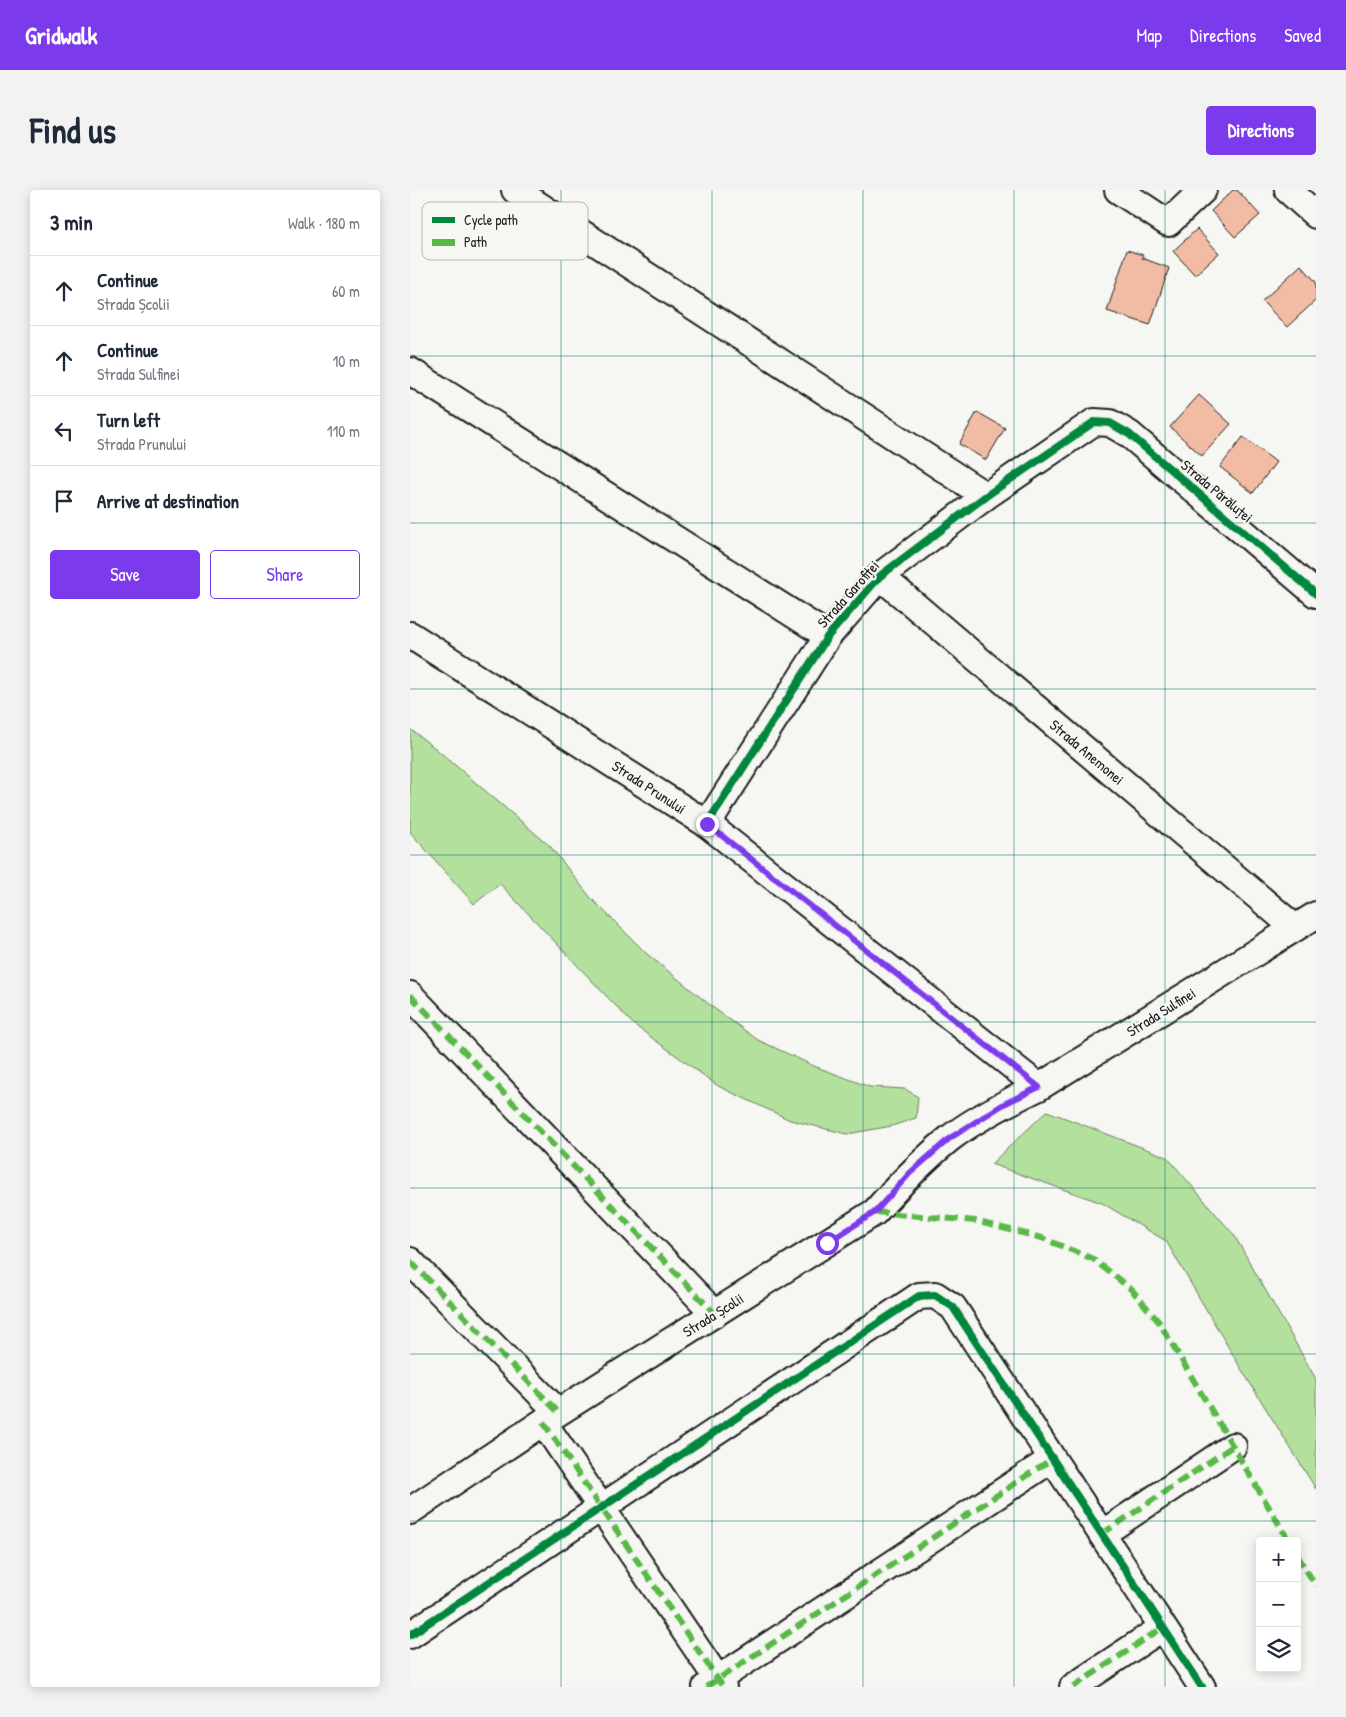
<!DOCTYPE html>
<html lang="en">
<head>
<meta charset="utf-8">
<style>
  body { margin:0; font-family:"Patrick Hand",sans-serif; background:#f2f2f3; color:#1f2937 }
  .controls { position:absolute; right:15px; bottom:15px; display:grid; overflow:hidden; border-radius:5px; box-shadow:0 2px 12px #0003 }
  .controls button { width:45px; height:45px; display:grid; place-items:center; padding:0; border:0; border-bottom:1px solid #e0e1e3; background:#fff; color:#1f2937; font:25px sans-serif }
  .stop { position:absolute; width:15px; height:15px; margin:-11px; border:4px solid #7c3aed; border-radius:50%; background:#fff }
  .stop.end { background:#7c3aed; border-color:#fff; box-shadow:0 1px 5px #0008 }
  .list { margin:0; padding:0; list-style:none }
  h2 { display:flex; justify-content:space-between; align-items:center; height:65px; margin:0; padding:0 20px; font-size:21px }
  h2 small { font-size:16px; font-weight:400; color:#747a83 }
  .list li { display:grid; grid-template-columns:32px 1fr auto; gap:15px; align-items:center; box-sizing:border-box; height:70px; padding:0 20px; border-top:1px solid #e0e1e3 }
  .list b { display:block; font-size:19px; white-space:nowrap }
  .list p { margin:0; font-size:16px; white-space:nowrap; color:#747a83 }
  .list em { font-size:16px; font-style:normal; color:#747a83 }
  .actions { display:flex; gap:10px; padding:15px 20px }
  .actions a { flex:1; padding:11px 0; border:1px solid #7c3aed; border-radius:5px; text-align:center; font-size:18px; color:#7c3aed }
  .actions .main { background:#7c3aed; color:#fff }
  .icon { flex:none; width:28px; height:28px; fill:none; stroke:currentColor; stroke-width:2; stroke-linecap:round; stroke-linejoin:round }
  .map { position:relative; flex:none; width:906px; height:1497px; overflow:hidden; border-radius:5px }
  header { display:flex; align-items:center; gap:30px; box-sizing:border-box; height:70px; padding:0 25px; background:#7c3aed; color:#fff }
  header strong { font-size:24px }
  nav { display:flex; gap:28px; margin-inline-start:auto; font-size:18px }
  .intro { display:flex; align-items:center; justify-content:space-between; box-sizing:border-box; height:120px; padding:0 30px }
  h1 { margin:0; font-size:35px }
  .button { padding:12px 22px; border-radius:5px; background:#7c3aed; color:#fff; font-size:18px; font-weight:700 }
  main { display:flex; gap:30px; padding:0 30px }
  aside { flex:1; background:#fff; border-radius:5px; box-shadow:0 2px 12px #0003 }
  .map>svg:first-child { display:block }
  .green { fill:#b4e09e; stroke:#687e5d }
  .building { fill:#f1bca3; stroke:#1c1c1c }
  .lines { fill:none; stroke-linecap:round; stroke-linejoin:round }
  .street-casing { stroke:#1c1c1c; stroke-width:30 }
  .street { stroke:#f6f6f2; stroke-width:26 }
  .quiet { stroke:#58b947; stroke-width:6; stroke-dasharray:12 6; stroke-linecap:butt }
  .cycleway-casing { stroke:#f6f6f2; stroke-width:11 }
  .cycleway { stroke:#00873e; stroke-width:8 }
  .route { stroke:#7c3aed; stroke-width:6 }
  .grid { fill:none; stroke:#0f766e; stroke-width:1; stroke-opacity:0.55 }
  .labels { text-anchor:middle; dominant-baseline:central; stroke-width:4.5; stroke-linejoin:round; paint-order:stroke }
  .street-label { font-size:15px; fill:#1c1c1c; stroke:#f6f6f2 }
  .key { fill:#f6f6f2; stroke:#b5b5b2; stroke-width:1 }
  .key-label { font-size:14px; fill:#1c1c1c }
</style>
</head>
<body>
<header>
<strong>Gridwalk</strong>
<nav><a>Map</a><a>Directions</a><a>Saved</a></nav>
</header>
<div class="intro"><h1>Find us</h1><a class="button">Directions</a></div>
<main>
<aside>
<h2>3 min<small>Walk · 180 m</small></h2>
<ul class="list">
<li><svg class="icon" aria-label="ahead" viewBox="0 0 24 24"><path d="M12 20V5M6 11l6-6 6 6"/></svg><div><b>Continue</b><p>Strada Școlii</p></div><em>60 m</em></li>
<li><svg class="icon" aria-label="ahead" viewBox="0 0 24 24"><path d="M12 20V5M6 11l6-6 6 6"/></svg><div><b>Continue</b><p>Strada Sulfinei</p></div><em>10 m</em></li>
<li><svg class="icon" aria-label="left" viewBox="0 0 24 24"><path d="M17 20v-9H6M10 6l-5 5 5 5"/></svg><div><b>Turn left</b><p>Strada Prunului</p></div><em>110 m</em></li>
<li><svg class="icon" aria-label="arrive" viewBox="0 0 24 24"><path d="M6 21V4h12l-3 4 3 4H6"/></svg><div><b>Arrive at destination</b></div></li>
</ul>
<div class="actions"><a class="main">Save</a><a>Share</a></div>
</aside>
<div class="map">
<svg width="906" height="1497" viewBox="0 0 906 1497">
  <rect width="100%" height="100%" fill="#f6f6f2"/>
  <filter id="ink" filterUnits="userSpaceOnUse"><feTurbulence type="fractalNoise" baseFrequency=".02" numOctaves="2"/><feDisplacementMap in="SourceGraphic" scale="10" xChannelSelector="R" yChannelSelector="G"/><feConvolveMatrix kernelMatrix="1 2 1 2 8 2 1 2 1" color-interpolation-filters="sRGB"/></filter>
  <g filter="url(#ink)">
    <!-- green -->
    <path class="green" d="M0,539L25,558L140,656L181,708L237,764L305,819L348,850L404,876L460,897L495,899L508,907L506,928L482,936L437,944L380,930L308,896L223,834L90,694L64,714L0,642Z
      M637,921L757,967L824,1045L906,1189V1299L830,1177L756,1051L692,1013L581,974Z"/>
    <!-- building -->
    <path class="building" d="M823,0H827L850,25L825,47L801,21Z
      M787,39L809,63L785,85L763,61Z
      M717,60L733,65L732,68L759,78L740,135L697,121Z
      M891,75L906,92V110L877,137L852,111Z
      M789,205L821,234L792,266L760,237Z
      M567,222L595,238L576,270L549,254Z
      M833,247L866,272L843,303L810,277Z"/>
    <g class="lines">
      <!-- street casing -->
      <g class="street-casing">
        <path id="street" d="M105,0L576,306
          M708,0L758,33L793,0
          M878,0L906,25
          M0,181L418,446
          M470,386L885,738
          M0,445L297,634L629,897
          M297,634L418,446L470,386L576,306L684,232L700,233L719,244L906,404
          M0,805L305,1124
          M0,1071L148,1222
          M133,1232L313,1497
          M0,1321L133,1232L465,1022C488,996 512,971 539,949C564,929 600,911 629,897L906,725
          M692,1344L823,1256
          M0,1445L509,1106L525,1105L543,1117L792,1497
          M296,1497L642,1269
          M663,1497L752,1438"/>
      </g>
      <!-- street -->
      <use href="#street" class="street"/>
      <!-- quiet -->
      <path class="quiet" d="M0,805L305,1124
        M465,1022L565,1031L632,1048L683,1069L722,1100L749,1132L879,1351
        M0,1071L148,1222
        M133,1232L313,1497
        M692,1344L823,1256
        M887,1365L906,1396
        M296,1497L642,1269
        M663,1497L752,1438"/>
      <!-- cycleway casing -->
      <g class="cycleway-casing">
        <path id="cycleway" d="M297,634L418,446L470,386L576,306L684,232L700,233L719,244L906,404
          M0,1445L509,1106L525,1105L543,1117L792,1497"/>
      </g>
      <!-- cycleway -->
      <use href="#cycleway" class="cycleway"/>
    </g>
  </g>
  <g class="lines" filter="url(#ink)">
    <!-- route -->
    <path class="route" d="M297,634L629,897L594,914L540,948L500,983L465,1022L417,1053"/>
  </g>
  <!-- grid -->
  <path class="grid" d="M151,0V1497M302,0V1497M453,0V1497M604,0V1497M755,0V1497M0,166H906M0,333H906M0,499H906M0,665H906M0,832H906M0,998H906M0,1164H906M0,1331H906"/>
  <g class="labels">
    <!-- street labels -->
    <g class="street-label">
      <text transform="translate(807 301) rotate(40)">Strada Părăluței</text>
      <text transform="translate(438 404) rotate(-48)">Strada Garofiței</text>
      <text transform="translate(677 562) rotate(40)">Strada Anemonei</text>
      <text transform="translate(239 597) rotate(33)">Strada Prunului</text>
      <text transform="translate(751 822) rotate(-32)">Strada Sulfinei</text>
      <text transform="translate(303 1125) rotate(-32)">Strada Școlii</text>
    </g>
  </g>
  <!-- legend -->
  <rect x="12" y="12" width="166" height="58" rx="8" class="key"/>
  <rect x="22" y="27" width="23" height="6" fill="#00873e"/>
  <rect x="22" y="49" width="23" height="7" fill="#58b947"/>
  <g class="key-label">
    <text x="54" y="35">Cycle path</text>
    <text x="54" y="57">Path</text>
  </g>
</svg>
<div class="controls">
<button>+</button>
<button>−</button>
<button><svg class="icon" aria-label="layers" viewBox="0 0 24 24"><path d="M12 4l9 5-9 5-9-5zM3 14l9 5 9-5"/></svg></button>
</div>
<div class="stop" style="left:417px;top:1053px"></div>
<div class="stop end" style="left:297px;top:634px"></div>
</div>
</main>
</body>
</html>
